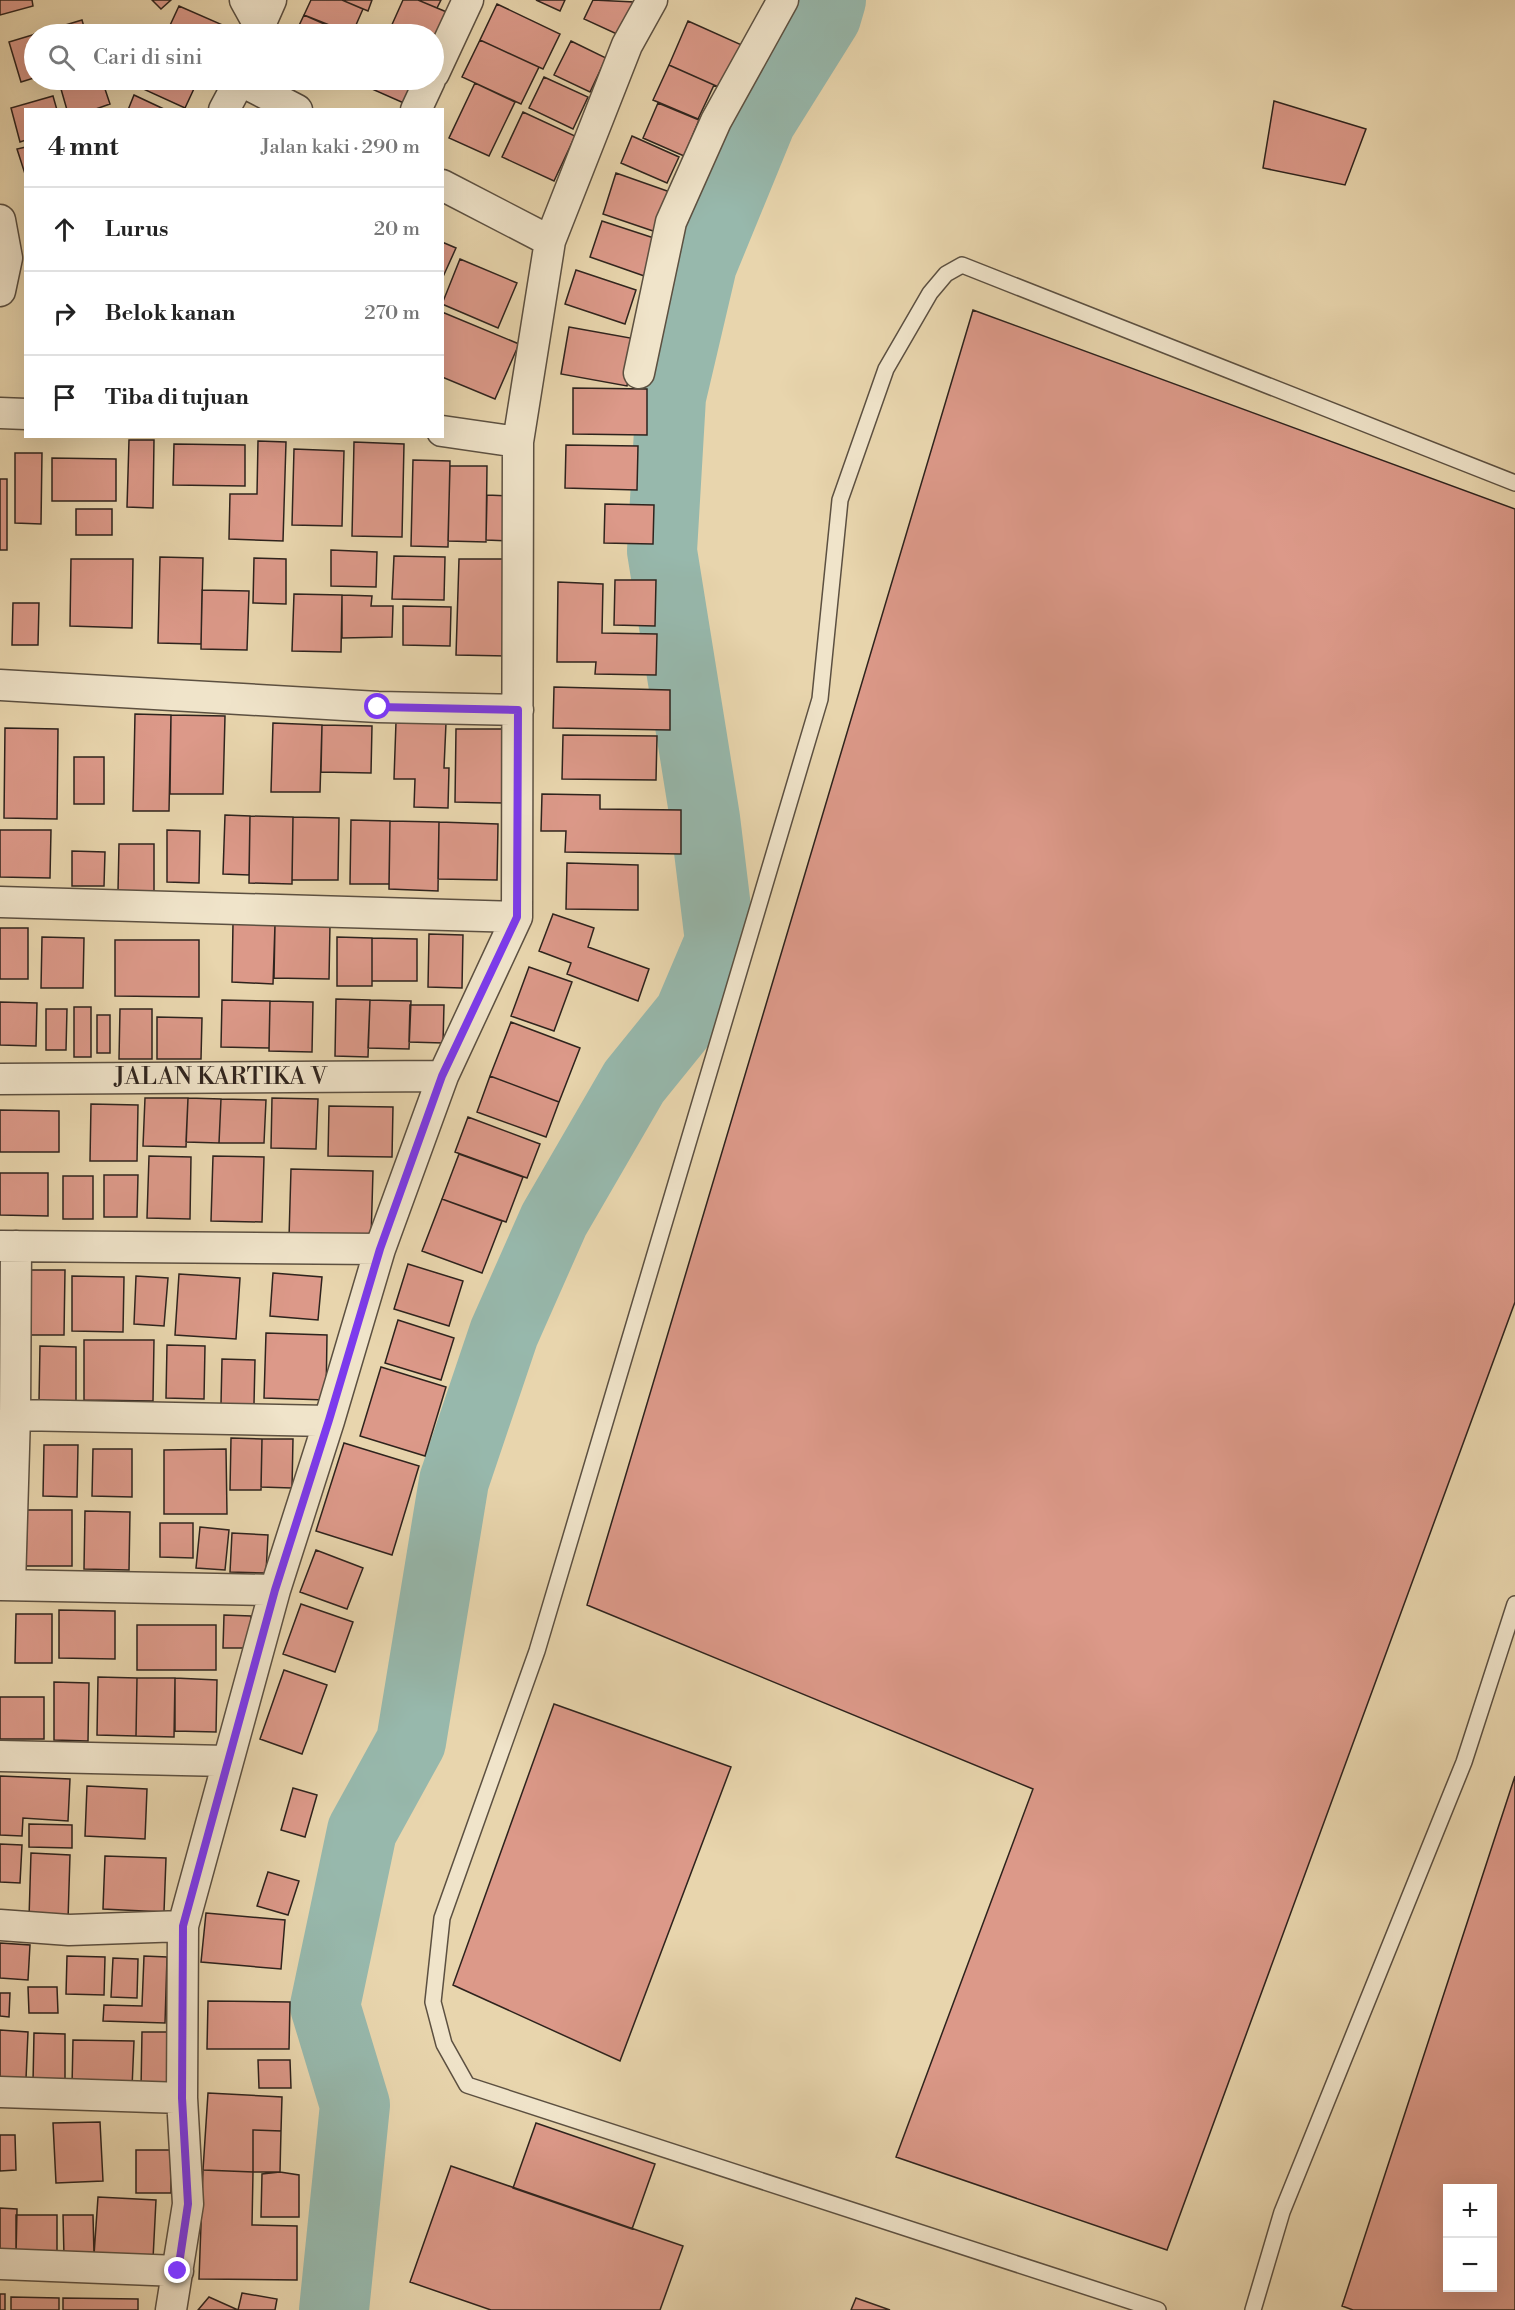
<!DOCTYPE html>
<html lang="id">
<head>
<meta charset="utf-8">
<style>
  body { margin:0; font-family:"Libre Bodoni",serif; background:#f6f6f6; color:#222 }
  .controls { position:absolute; right:18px; bottom:18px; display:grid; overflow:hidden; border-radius:0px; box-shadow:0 6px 24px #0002 }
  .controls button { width:54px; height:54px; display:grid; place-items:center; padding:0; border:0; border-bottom:2px solid #e0e0e0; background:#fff; color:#222; font:30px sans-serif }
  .stop { position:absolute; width:18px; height:18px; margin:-14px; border:4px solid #7c3aed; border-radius:50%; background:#fff }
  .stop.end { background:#7c3aed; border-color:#fff; box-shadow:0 2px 6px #0008 }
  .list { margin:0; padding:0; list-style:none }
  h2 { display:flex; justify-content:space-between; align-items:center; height:78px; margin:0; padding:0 24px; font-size:26px }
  h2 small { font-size:20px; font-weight:400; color:#767676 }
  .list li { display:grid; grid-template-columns:39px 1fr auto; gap:18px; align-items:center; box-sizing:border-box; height:84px; padding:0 24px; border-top:2px solid #e0e0e0 }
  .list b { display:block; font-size:22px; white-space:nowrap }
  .list em { font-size:20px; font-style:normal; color:#767676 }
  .icon { flex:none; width:33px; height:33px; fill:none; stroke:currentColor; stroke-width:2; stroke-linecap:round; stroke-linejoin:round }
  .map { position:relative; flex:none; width:1515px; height:2310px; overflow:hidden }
  .search { position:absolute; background:#fff; box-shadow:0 6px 24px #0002; left:24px; top:24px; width:420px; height:66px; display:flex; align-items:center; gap:15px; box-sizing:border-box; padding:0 21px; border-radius:33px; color:#767676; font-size:22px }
  .panel { position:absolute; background:#fff; box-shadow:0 6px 24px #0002; left:24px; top:108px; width:420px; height:330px; border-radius:0px }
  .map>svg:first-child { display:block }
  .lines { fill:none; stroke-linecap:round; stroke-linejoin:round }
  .river { stroke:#97b8ac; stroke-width:70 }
  .building { fill:#dc9989; stroke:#2e231d; stroke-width:1.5; fill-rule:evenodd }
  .lane-casing { stroke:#5c5041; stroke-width:18 }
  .street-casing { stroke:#5c5041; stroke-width:33 }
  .lane { stroke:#f0e4ca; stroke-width:15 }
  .street { stroke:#f0e4ca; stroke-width:30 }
  .route { stroke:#7c3aed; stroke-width:8 }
  .labels { text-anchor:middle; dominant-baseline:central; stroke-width:4.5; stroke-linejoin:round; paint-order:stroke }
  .street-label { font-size:24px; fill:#2e231d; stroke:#f0e4ca }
</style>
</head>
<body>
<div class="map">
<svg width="1515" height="2310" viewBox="0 0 1515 2310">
  <rect width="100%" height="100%" fill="#e8d5ad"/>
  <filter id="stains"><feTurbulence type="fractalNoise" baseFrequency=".00333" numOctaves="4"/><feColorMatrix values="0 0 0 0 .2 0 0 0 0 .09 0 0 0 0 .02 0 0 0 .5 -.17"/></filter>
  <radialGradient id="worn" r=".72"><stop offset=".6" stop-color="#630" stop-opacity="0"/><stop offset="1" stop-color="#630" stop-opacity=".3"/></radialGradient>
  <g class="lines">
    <!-- river -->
    <path class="river" d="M334,2310L355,2105L325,2006L362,1831L411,1742L454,1481L504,1333L554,1220L634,1082L689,1014L720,941L705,818L662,551L671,397L702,265L761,121L826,17L831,0"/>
  </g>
  <!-- building -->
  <path class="building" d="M0,0H32L33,6L0,15Z
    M152,0H171L161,9Z
    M311,0H342L363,9L352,34L304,15Z
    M342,0H372L368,11Z
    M403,0H418L449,13L434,48V34H403L390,29Z
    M418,0H441L437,8Z
    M536,0H565L560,11Z
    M593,0L634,2L619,35L584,19Z
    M497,4L560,34L543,69L480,40Z
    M179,6L225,26L221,34H166Z
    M304,15L347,34H295Z
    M82,20L86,34H34V78L21,82L9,42Z
    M688,21L744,46L723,89L669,65Z
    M480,40L539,67L521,104L462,77Z
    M571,41L606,58L590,92L554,75Z
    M669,65L714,85L698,119L653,100Z
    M544,77L588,97L573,129L529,108Z
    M69,80H102L110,104L93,110H67L59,82Z
    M145,80H198L185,108L141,88Z
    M357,80H417L406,104L356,82Z
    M475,83L515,102L489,156L449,138Z
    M134,95L166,110H128Z
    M53,96L57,110H26V140L20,142L11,108Z
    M1274,101L1366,129L1345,185L1263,168Z
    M658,103L699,120L684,156L643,138Z
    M523,112L575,136L554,181L502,157Z
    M632,136L679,157L667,183L621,163Z
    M26,147V177L17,149Z
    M616,173L670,192L656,232L603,214Z
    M602,221L663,241L650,278L590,257Z
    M442,242L456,248L442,279Z
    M460,259L517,283L498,328L442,304Z
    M576,270L636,290L625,324L565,304Z
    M973,310L1515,509V1302L1167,2250L896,2157L1033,1789L587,1605Z
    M442,312L519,344L495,399L442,377Z
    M569,327L636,339L627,386L561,374Z
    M573,388L647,389V435L573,434Z
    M129,440H154L153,508L127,507Z
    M258,441L286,442L283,541L229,539L230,494H257Z
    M354,442L404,444L402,537L352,536Z
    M174,444L245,445V486L173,485Z
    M566,445L638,446L637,490L565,488Z
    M294,449L344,451L342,526L292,525Z
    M15,453H42L41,524L15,523Z
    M52,458L116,459V501H52Z
    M413,460L450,461L448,547L411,546Z
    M450,466H487L486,542L448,541Z
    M0,479H7V550H0Z
    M487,495L513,496L512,541L486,540Z
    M605,504L654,505L653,544L604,543Z
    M76,509H112V535H76Z
    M331,550L377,552L376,587L331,586Z
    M394,556L445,557L444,600L392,599Z
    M160,557L203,558L201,644L158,643Z
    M254,558L286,559V604L253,603Z
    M71,559H133L132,628L70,626Z
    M459,559H509L507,656L456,655Z
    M615,580H656L655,626L614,625Z
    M558,582L603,584L602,633L657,634L656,675L595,674L596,662H557Z
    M202,590L249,591L247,650L201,649Z
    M294,594L342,595L341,652L292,651Z
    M342,595L372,596L371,606H393L392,637L342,638Z
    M13,603H39L38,645H12Z
    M403,606L451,607L450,646L403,645Z
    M554,687L670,690V730L553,728Z
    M135,714L171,715L169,811H133Z
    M171,715L225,716L223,794H170Z
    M396,722L446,723L444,768H449L448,808L414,807L415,779H394Z
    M273,723L322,725L320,792H271Z
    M322,725L372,726L371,773L321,772Z
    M5,728L58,729L57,819L4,818Z
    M456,729H506L504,803L455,802Z
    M563,735L657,736L656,780L562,779Z
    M74,757H104V804H74Z
    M542,794L600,795V809L681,810V854L565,852L566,831H541Z
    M225,815L250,816L249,875L223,874Z
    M250,816L293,817L292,884L249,883Z
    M293,817L339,818L338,880H292Z
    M351,820L390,821L389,884H350Z
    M390,821L439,822L438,891L389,889Z
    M439,822L498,824L497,880L438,879Z
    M0,830H51L50,878L0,877Z
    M167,830L200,831L199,883L167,882Z
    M119,844H154V892L118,891Z
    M72,851L105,852L104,886H72Z
    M567,863L638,865V910L566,909Z
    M553,914L594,928L588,947L649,969L638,1001L567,974L571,963L539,951Z
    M233,923L275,924L273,984L232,982Z
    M275,924L330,925L329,979L274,978Z
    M0,928H28V979H0Z
    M429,934L463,935L462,988L428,987Z
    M42,937L84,938L83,988H41Z
    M337,937L372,938V986H337Z
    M372,938L417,939V981H372Z
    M115,940H199V997L115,996Z
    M529,967L572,982L554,1031L511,1016Z
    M336,999L370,1000L368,1057L335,1056Z
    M222,1000L270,1001L269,1048L221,1047Z
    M370,1000L411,1001L409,1049L368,1048Z
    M270,1001L313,1002L312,1052L269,1051Z
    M0,1002L37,1003L36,1046L0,1045Z
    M410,1005H444L443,1043L409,1042Z
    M74,1007H91V1057H74Z
    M46,1009H67L66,1050H46Z
    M120,1009H152V1059H119Z
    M97,1015H110V1053H97Z
    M157,1017L202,1018L201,1059H157Z
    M511,1022L580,1048L559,1102L490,1076Z
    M490,1076L559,1102L546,1137L477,1112Z
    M145,1098H188L186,1147L143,1146Z
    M188,1098L221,1099L219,1143L186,1142Z
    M272,1098L318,1099L316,1149L271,1148Z
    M221,1099L266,1100L264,1143H219Z
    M91,1104L138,1105L137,1161H90Z
    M329,1106L393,1107L392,1157L328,1156Z
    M0,1110L59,1111V1152H0Z
    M468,1117L540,1144L527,1178L455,1152Z
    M459,1154L523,1177L506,1222L442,1199Z
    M149,1156L191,1157L190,1219L147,1218Z
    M213,1156L264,1157L262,1222L211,1221Z
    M291,1169L373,1171L371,1240L289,1238Z
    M0,1173H48V1216L0,1215Z
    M104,1175H138L137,1217H104Z
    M63,1176H93V1219H63Z
    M442,1199L502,1221L482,1273L422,1251Z
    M408,1264L463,1281L449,1326L394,1309Z
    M20,1270H65L64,1335H20Z
    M273,1273L322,1277L318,1320L270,1316Z
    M179,1274L240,1278L236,1339L175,1335Z
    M72,1276L124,1277L123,1332L72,1331Z
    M136,1276L168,1278L164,1326L134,1324Z
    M398,1320L454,1338L441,1380L385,1363Z
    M266,1333L327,1335L326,1400L264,1398Z
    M84,1340H154L153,1401L84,1400Z
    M167,1345L205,1346L204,1399L166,1398Z
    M40,1346L76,1347V1402L39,1401Z
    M222,1359L255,1360L254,1404H221Z
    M381,1367L446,1387L425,1456L360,1436Z
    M231,1438L262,1439L261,1490H230Z
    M262,1439H293L292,1488L261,1487Z
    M344,1443L419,1466L392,1555L316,1531Z
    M44,1445H78L77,1497L43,1496Z
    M93,1449H132V1497L92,1496Z
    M226,1449L227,1514H164V1450Z
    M27,1510H72V1566H26Z
    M85,1511L130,1512L129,1570L84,1569Z
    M160,1523H193V1558L160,1557Z
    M200,1527L229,1530L225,1570L196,1568Z
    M232,1533L268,1535L266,1573L230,1572Z
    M316,1550L363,1568L347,1609L300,1592Z
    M301,1604L353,1622L335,1672L283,1654Z
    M59,1610L115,1611V1659L59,1658Z
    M16,1614H52V1663H15Z
    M224,1615L251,1616L249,1648H223Z
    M137,1625H216V1670H137Z
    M284,1670L327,1685L302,1754L260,1739Z
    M98,1677L137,1678L136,1736L97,1735Z
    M137,1678H175L174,1737L136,1736Z
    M175,1678L217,1680L216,1732L175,1731Z
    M54,1682L89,1683L88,1741L54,1740Z
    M0,1697H44V1739H0Z
    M554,1704L731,1767L620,2061L453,1985Z
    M0,1776L70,1779L68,1821L23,1818L22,1836L0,1835Z
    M1515,1776V2310H1353L1342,2306ZM1448,2188H1492V2288H1448Z
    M87,1786L147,1789L145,1839L85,1836Z
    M293,1788L317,1795L305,1837L281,1830Z
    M29,1824L72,1825V1848L29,1847Z
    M0,1844L22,1845L20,1883L0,1882Z
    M31,1853L70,1855L68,1920L29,1918Z
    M105,1856L166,1858L164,1912L103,1909Z
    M268,1872L299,1881L288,1915L257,1906Z
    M206,1913L285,1920L281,1969L201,1962Z
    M0,1943L30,1945L28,1980L0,1978Z
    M67,1956L105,1957L104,1995L66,1994Z
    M144,1956L167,1957L165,2023L103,2021L104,2005L142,2006Z
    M113,1958L138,1959L137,1998L111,1997Z
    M28,1987H57L58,2013H29Z
    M0,1993H10L9,2017L0,2016Z
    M208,2001L290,2002L289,2049H207Z
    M0,2030L28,2032L26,2079L0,2078Z
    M142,2032H168L167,2090L141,2089Z
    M34,2033L65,2034V2083L33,2082Z
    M73,2040L134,2041L132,2088L72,2086Z
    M258,2060H290L291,2088H259Z
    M208,2093L282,2097L281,2131L253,2130V2172L203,2170Z
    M100,2122L103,2181L56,2183L53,2123Z
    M536,2123L655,2164L632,2229L513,2188Z
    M253,2130L281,2131L280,2172H253Z
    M0,2135H15L16,2170L0,2171Z
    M136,2150H171V2193H136Z
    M451,2166L683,2246L660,2310H491L410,2282Z
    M203,2170L253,2172L252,2225L297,2226V2280L199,2279Z
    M280,2172L299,2175V2217H261L262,2174Z
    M98,2197L156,2200L153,2259L94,2255Z
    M0,2208L17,2209L16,2256L0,2255Z
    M16,2215H57V2256H16Z
    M63,2215H93L94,2255L64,2256Z
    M242,2293L277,2299L275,2310H238Z
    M0,2294H5V2310H0Z
    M11,2297L59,2298V2310H11Z
    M209,2297L238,2310H198Z
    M63,2298L138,2299V2310H63Z
    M856,2298L890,2310H851Z"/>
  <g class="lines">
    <!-- lane casing -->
    <g class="lane-casing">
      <path id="lane" d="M1158,2310L467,2085L444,2044L433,2002L442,1918L537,1651L820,699L840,500L886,369L930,293L946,274L962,265L1515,483
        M1253,2310L1282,2212L1464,1762L1515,1604"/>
    </g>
    <!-- street casing -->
    <g class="street-casing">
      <path id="street" d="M245,0L260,27
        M256,34L271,0
        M434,73L468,0
        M245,80L249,85L297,110
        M224,110L240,80
        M416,110L430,80
        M0,220L7,258L0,291
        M550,241L627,45L652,0
        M639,373L671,222L716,121L783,0
        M0,413L26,414
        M442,431L518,442
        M0,685L378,707L518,710
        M0,902L517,917
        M0,1079L443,1076
        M0,1246L380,1249
        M16,1246L15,1415L329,1421
        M0,1585L275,1590
        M10,1585L15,1415
        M0,1756L227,1761
        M0,1925L69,1930L183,1926
        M0,2092L182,2098
        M0,2264L178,2271
        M171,2310L188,2204L182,2098L183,1926L275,1590L329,1421L380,1249L443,1076L517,917L518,442L550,241L442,185"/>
    </g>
    <!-- lane -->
    <use href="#lane" class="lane"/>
    <!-- street -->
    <use href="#street" class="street"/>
  </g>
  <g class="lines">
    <!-- route -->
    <path class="route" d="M178,2271L188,2204L182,2098L183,1926L275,1590L329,1420L380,1249L442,1076L517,917L518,710L378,707"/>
  </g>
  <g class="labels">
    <!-- street labels -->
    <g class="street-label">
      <text x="221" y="1077">JALAN KARTIKA V</text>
    </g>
  </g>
  <rect width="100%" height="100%" filter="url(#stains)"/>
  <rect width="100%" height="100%" fill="url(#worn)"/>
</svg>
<div class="controls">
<button>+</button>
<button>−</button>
</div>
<div class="stop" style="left:378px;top:707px"></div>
<div class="stop end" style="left:178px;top:2271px"></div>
<div class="search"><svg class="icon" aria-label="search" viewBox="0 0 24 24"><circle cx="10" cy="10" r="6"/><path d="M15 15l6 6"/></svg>Cari di sini</div>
<section class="panel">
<h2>4 mnt<small>Jalan kaki · 290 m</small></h2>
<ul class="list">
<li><svg class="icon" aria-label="ahead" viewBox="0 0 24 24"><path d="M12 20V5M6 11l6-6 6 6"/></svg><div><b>Lurus</b></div><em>20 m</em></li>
<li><svg class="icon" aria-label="right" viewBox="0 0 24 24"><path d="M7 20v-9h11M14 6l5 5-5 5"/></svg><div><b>Belok kanan</b></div><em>270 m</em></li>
<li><svg class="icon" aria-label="arrive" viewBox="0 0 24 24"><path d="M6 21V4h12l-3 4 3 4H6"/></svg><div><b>Tiba di tujuan</b></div></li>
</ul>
</section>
</div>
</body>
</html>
